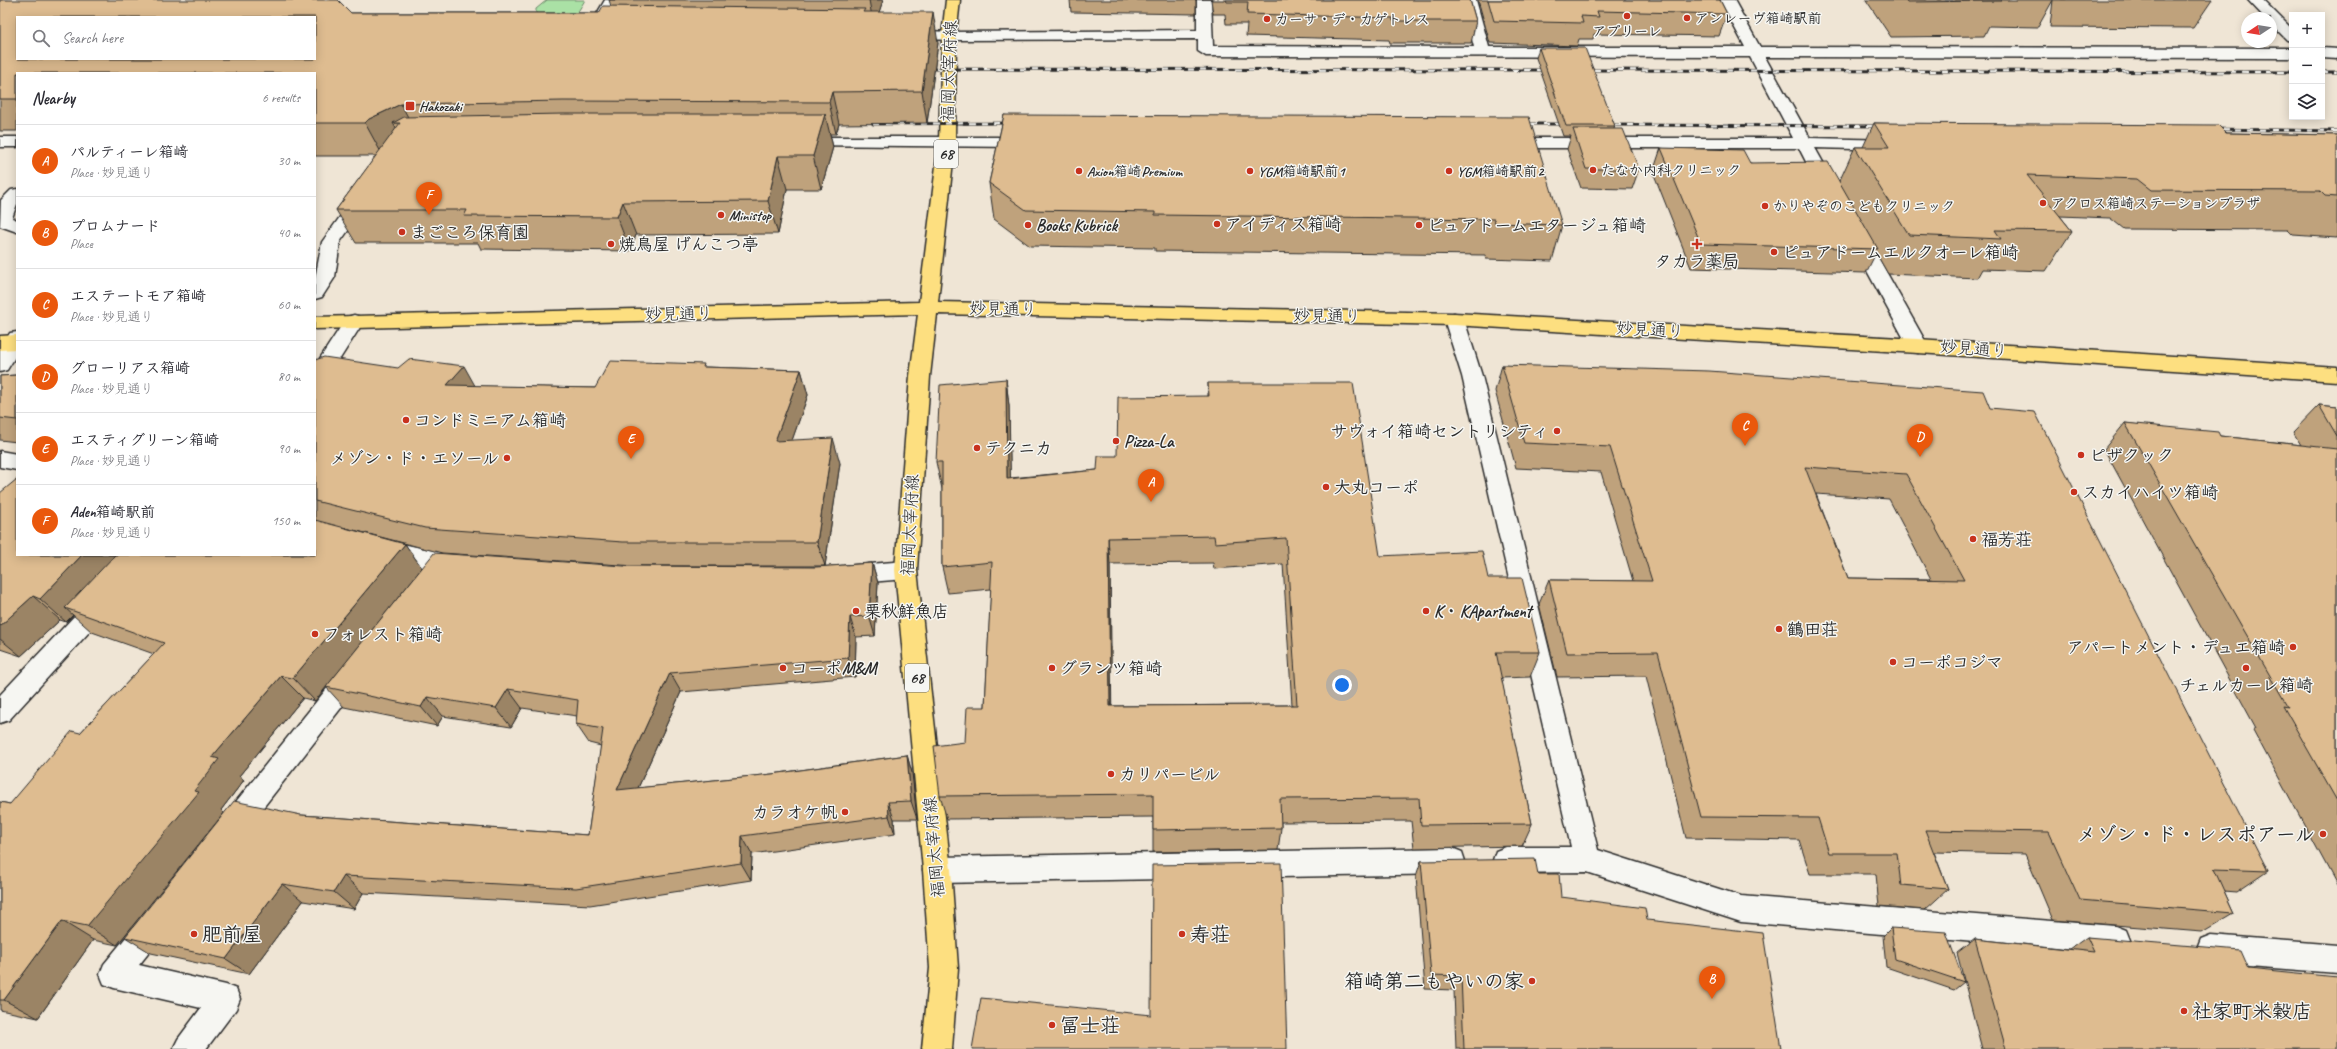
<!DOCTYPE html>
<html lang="en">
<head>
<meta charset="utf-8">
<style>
  body { margin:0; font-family:Caveat,"Klee One",sans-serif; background:#f7f7f7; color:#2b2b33 }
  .controls { position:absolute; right:12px; top:12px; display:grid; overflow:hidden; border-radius:0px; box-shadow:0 2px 10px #0003 }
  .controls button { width:36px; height:36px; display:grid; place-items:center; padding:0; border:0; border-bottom:1px solid #e1e1e2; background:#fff; color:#2b2b33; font:20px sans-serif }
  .compass { position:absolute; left:2241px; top:12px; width:36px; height:36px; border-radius:50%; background:#fff; box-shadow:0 2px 10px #0003; rotate:258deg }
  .you { position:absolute; left:1342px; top:685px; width:14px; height:14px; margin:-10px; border:3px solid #fff; border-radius:50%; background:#1a73e8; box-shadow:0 0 0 6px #1a73e833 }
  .badge { display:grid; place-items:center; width:26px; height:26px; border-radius:50%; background:#ea580c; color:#fff; font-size:13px; font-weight:700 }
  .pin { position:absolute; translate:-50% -33px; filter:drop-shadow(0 1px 2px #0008) }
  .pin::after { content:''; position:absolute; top:21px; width:14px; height:12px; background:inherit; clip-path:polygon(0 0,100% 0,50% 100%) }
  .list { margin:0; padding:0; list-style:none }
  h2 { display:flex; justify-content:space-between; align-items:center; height:52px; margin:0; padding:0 16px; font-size:17px }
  h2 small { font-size:13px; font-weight:400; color:#7c7c81 }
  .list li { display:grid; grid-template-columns:26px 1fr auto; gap:12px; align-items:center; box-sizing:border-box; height:72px; padding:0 16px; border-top:1px solid #e1e1e2 }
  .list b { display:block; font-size:15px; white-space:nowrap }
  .list p { margin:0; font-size:13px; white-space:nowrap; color:#7c7c81 }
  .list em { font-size:13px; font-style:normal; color:#7c7c81 }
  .icon { flex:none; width:22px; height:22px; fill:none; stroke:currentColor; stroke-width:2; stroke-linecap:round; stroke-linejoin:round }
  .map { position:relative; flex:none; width:2337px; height:1049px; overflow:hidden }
  .search { position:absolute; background:#fff; box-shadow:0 2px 10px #0003; left:16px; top:16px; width:300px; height:44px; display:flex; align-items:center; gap:10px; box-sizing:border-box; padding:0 14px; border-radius:0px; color:#7c7c81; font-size:15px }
  .panel { position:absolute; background:#fff; box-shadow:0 2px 10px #0003; left:16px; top:72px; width:300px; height:484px; border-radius:0px }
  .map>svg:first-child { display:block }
  .green { fill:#aae1a5; stroke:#6a8668 }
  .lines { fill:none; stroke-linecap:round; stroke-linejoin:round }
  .minor-casing { stroke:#2b2b2b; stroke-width:3 }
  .major-casing { stroke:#2b2b2b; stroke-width:3 }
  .minor { fill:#f6f6f2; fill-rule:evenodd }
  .major { fill:#fddf80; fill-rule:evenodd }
  .rail-casing { stroke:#2b2b2b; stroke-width:3 }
  .rail { stroke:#f6f6f2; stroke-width:2; stroke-dasharray:6; stroke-linecap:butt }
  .wall { fill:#bfa27c; stroke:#2b2b2b; fill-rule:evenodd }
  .shaded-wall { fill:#9b8465; stroke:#2b2b2b }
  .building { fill:#debc90; stroke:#2b2b2b; fill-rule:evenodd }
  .poi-dot { fill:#c8321e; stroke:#f6f6f2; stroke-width:1.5 }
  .labels { text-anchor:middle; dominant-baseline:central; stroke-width:3; stroke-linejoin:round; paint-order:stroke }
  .far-poi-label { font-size:14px; font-weight:bold; fill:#2b2b2b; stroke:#f6f6f2; text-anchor:start }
  .shield { fill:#f6f6f2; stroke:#686867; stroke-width:1 }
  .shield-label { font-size:16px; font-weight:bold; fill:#2b2b2b }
  .street-label { font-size:17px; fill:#2b2b2b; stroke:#f6f6f2 }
  .poi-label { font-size:17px; font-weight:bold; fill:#2b2b2b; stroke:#f6f6f2; text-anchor:start }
  .near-poi-label { font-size:20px; font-weight:bold; fill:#2b2b2b; stroke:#f6f6f2; text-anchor:start }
</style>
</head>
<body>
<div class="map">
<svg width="2337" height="1049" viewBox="0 0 2337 1049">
  <rect width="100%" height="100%" fill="#efe5d5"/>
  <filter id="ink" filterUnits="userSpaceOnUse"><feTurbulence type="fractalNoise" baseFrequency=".025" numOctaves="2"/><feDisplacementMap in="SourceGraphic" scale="8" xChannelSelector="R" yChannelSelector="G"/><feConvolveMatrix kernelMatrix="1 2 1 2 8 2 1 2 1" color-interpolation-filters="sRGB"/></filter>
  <g filter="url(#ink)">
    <!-- green -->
    <path class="green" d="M547,0H585L570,25L536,23V9Z"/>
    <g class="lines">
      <!-- minor casing -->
      <g class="minor-casing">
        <path id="minor" d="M605,0H619L609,17V23L617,30L610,34L594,25L595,17Z
          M1197,0H1211L1213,46L1474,47L1462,0H1476L1489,47H1745L1720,0H1734L1760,47L2292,48V58L1765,57L1810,138L1894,140L1900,142L1902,145L1900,148L1894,150L1815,148L1838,189L1835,193H1823L1820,189L1799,148H1506L1500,146L1498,143L1500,140L1506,138H1793L1750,57L1206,56L1198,51V39L949,40L908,38L901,34L908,30L949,32L1197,30Z
          M2248,0H2263L2292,29V41L2287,40L2271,24V18H2265Z
          M2322,48L2337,49V59L2322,58Z
          M0,137H17V147H0Z
          M802,137H1028L1034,139L1036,142L1034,145L1028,147L796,145L794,142L796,139Z
          M17,189V204L12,218L17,220V232L0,226L1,200L11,190Z
          M361,195L367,196L370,200L340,242L335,277L322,297L315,299V279L322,242L355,196Z
          M1857,230L1863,232L1866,236L1928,346L1925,351L1918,353L1911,351L1908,346L1848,236L1851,232Z
          M1454,313L1461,315L1464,319L1482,376L1598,850L1741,896L2115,926L2125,930L2129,940L2125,950L2115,954L1741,922L1587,872L1506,873L1496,869L1493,860L1496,851L1506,847H1571L1462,376L1444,319L1447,315Z
          M354,315L361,317L364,321L322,387L315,389V366L347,317Z
          M17,332V354L7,370L0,372V349L10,333Z
          M0,451L17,454V470L0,467Z
          M385,540L465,558L468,564L465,570C443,577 400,562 377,555L374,549L377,543Z
          M906,561L914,564L917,570L914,576L906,579L845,584L837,581L834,575L837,569L845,566Z
          M103,592L111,594L115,601L111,608L9,720L0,723V695L95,594Z
          M354,663L363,666L366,673L363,680L240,837L231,840L222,837L218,828L222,819L345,666Z
          M1452,848L1462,852L1465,861L1462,870L1452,874L937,883L927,879L923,870L927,861L937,857Z
          M156,909L166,913L170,922L166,931L139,965L226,985L236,989L240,999L236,1009L206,1049H173L178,1039L201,1008L114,988L104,984L100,974L104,964L146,913Z
          M2211,935L2337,945V973L2211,963L2201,959L2197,949L2201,939Z"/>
      </g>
      <!-- major casing -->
      <g class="major-casing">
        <path id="major" d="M946,0H960L956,36L955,142L938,302L1454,313L1918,339L2337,367V381L1918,353L1454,325L937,314L930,376L917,570L951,870L958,968L952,1049H922L930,968L923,870L895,570L910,376L918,314L315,329V317L919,302L939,142L942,36Z
          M17,335V349L0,350V336Z"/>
      </g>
      <!-- minor -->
      <use href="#minor" class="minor"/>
      <!-- major -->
      <use href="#major" class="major"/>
      <!-- rail casing -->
      <g class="rail-casing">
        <path id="rail" d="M924,69L1552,70
          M1582,70L2292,72
          M2322,72H2337
          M873,124L1013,123
          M1519,124H1569
          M1603,125L1885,126
          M2211,129L2337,131"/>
      </g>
      <!-- rail -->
      <use href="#rail" class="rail"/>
    </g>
    <!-- wall -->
    <path class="wall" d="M0,0L351,13H599L611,6L609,0H883L879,12L938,43L927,123L839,124L836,134H830L833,147L821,189H787L778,234L636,235L630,251L481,249L478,243H356L336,210L376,156H315V73H17V131H0Z
      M1070,0H1196V14L1071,12Z
      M1211,0H1470L1476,21L1471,43H1390L1389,40L1246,36L1247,24H1226L1225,14H1213Z
      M1478,0H1720L1727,14L1719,36L1594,34L1593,39H1579L1577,46L1490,43Z
      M1866,0H2053L2038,27L1989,26L1984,36L1891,37Z
      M2053,0H2212L2193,28L2050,27Z
      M1539,48L1615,126L1614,129L1639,169L1632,189L1581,188L1567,149L1571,136H1563L1536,58Z
      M1004,115L1562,225L1552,261L1486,259L1485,255L1155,251V248L1030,246L994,219L989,183Z
      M1874,123L2226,133L2337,135V238L2293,235L2288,230L2124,229L2110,218L2060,216L2072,231L2046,271L1982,269L1977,278L1888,274L1876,253L1866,273L1691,268L1653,172L1661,148L1750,163L1839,182L1855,147H1863Z
      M315,360L475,386L595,388L705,367L801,370L808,395L792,440L840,463L825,566H635L442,553L342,527L405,544L422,568L315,701L303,698L239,776L244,780L221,810L224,813L117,945L93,940L38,1018L0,1010V802L10,804L80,733L154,654L92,632L73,615L66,622L60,620L21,656L0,649V493L17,555H315Z
      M1502,365L1990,408L2268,871L2237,892L2224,891L2234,913L2202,932L2053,920L2025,854L1934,852L1948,889L1925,910L1879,906L1876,874H1810L1799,840L1686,838L1646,676L1557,677L1539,604L1549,580L1633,581L1601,472L1516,468L1495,391ZM1816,494L1889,499L1931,579L1848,578Z
      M17,375V442L0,440V376Z
      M1006,379L1009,406L1010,478L1097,470L1117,456L1208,396V383L1380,556L1488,578L1540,652L1530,677L1501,678L1532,824L1522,846L1414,848L1411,821L1281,822V828L1278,850L1153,852V817L947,819L940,796L965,742L985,707L991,589L948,593L942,567V489L936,462ZM1213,563L1214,569L1283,564L1292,705L1111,706L1110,564Z
      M2319,405L2337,407V885L2253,730L2256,728L2104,449L2125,423L2220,436L2301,445L2293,432Z
      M872,563L878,583L875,636L856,637L855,677L681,692L638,788L772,774L907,755L912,773L917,819H894L895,834L752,854L751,880L590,905L363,893L354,909L303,901L249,974L151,953L125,937L301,815L588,835L601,746L589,743L576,724L577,716L522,708L511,727L443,716L437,726L344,707L326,687L624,566L816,567Z
      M1421,861L1538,874L1561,897L1647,920L1781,1049H1456L1454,990L1425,989L1416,876Z
      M1891,928L1964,982L1954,990L1886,967L1883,936Z
      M2087,937L2248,968L2337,1049H1982L1957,953L1975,939L2070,949Z"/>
    <!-- shaded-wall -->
    <path class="shaded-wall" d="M869,0H883L874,28Z
      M933,12L938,43L927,123L922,91Z
      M832,92L839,124L836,134L829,102Z
      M401,104L418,136L400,123H393L404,143L383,156L365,123L369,119Z
      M825,114L833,147L821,189L813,156Z
      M778,156L787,189L778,234L768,201Z
      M623,202L636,235L630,251L617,217Z
      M464,366L478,391L447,385Z
      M801,370L808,395L783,466L775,441Z
      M1006,379L1009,406L1011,505L1007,479Z
      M833,438L840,463L825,566L817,542Z
      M1108,538L1110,564L1112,730L1110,706Z
      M405,544L422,568L315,701L293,678Z
      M82,555H130L65,608L73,615L66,622L40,599Z
      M872,563L878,583L875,636L869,616Z
      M33,596L60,620L21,656L0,639V626Z
      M850,617L856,637L855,677L848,658Z
      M670,673L681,692L629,808L617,790Z
      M281,676L303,698L239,776L244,780L221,810L224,813L117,945L87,926L194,791L212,757Z
      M508,689L522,708L511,727L496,708Z
      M427,697L443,716L437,726L421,707Z
      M907,755L912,773L917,819L911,801Z
      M888,802L894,819L895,834L889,816Z
      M742,836L752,854L751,880L741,863Z
      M344,876L363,893L354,909L334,892Z
      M282,884L303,901L249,974L226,959Z
      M62,921L93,940L38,1018L4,1000Z"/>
    <!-- building -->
    <path class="building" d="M0,0H338L351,13H599L603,6L865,9L863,12H933L922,91L832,92L829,102L563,101L401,104L369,119L365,123H315V73H17V99H0ZM17,17H315V59H17Z
      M1226,0H1470L1476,21H1393V18L1247,14L1248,2H1227Z
      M1488,0H1720L1727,14L1597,11L1599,17L1581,16L1583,23L1494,21Z
      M1906,0H2001L2002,1L1907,2Z
      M1539,48H1585L1615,126H1566Z
      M563,114H825L813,156H778L768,201L623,202L617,217L464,216L467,210H336L400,123H393L404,117Z
      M1004,115L1529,117L1562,225L1495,223L1494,219L1155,215V212L1026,210L989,183Z
      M1874,123L2218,125L2226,133L2337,135V197L2325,196L2320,191L2151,190L2137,179L2027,175L2072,231L1995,230L2001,239L1909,235L1855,147H1889Z
      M1573,129H1623L1639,169H1586Z
      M1661,148L1743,150L1750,163L1828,162L1878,249L1701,244Z
      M324,357L398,368L409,359L464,366L447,385L595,388L610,361L704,364L703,367L801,370L775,441L833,438L817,542H623L425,528L315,501V360Z
      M1502,365L1709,371L1983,391L1990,408L2035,412L2268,871L2214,869L2234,913L2080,900L2049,832L1925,830L1948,889L1901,885L1897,853H1829L1818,818L1701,817L1658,652L1567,653L1549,580L1652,581L1610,447L1524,443ZM1805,467L1906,474L1964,580L1848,578Z
      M17,375V420L0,418V376Z
      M1006,379L1007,479L1097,470L1098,456H1117L1118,397L1209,396L1208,383H1353L1380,556L1482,551L1488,578H1522L1540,652H1496L1532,824L1421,825L1419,798L1280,799L1281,828L1153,830V794L940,796L934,746L965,742L967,707H985L992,562L942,567V462H936L940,385ZM1214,536L1215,543L1286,538L1297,705L1110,706L1108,538Z
      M2319,405L2337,407V436Z
      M2125,423L2218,432L2220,436L2337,449V801L2283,706L2288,707Z
      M17,479V555H82L40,599L33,596L0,626V493Z
      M315,520L405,544L293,678L281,676L212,757L219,759L194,791L199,792L87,926L62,921L4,1000H0V802L10,804L72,731L80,733L164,643L65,608L115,555H315Z
      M434,553L624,566L816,567L872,563L869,616L850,617L848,658L670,673L617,790L772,774L907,755L911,801L888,802L889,816L742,836L741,863L576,888L344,876L334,892L282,884L226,959L125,937L234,801L301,815L588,835L603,729L576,724L578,700L508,689L496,708L427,697L421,707L326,687Z
      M1535,859L1538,874H1559L1561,897L1645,908L1647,920L1763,933L1781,1049H1464L1461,976L1431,975L1421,861Z
      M1281,863L1287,1049H972L981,998L1151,1015L1152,865Z
      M1891,928L1946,932L1964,982L1895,959Z
      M2087,937L2240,950L2248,968L2337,977V1049H2006L1975,939L2094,952Z"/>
  </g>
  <!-- markers -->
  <g class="poi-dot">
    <circle cx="1627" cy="16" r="4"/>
    <circle cx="1687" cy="18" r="4"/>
    <circle cx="1267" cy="19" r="4"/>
    <rect x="405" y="101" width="10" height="10" rx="2"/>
    <circle cx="1593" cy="170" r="4"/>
    <circle cx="1079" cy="171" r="4"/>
    <circle cx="1250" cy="171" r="4"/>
    <circle cx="1449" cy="171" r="4"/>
    <circle cx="2043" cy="203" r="4"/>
    <circle cx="1765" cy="206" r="4"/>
    <circle cx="721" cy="215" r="4"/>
    <circle cx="1217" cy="224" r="4"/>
    <circle cx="1028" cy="225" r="4"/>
    <circle cx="1419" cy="225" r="4"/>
    <circle cx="402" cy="232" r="4"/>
    <circle cx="611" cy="244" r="4"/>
    <path d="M1695 238h4v4h4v4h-4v4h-4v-4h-4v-4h4z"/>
    <circle cx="1774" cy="252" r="4"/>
    <circle cx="406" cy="420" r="4"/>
    <circle cx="1557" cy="431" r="4"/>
    <circle cx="1116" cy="441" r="4"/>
    <circle cx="977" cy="448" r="4"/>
    <circle cx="2081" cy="455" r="4"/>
    <circle cx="507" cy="458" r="4"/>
    <circle cx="1326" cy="487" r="4"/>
    <circle cx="2074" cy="492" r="4"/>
    <circle cx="1973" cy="539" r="4"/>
    <circle cx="856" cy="611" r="4"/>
    <circle cx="1426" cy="611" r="4"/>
    <circle cx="1779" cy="629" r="4"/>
    <circle cx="315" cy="634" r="4"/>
    <circle cx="2293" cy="647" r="4"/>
    <circle cx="1893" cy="662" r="4"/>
    <circle cx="783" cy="668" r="4"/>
    <circle cx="1052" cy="668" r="4"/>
    <circle cx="2246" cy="668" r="4"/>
    <circle cx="1111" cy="774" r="4"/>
    <circle cx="845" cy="812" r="4"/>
    <circle cx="2323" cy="834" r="4"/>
    <circle cx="194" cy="934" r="4"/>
    <circle cx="1182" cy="934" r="4"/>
    <circle cx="1532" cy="981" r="4"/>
    <circle cx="2184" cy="1011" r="4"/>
    <circle cx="1052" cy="1025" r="4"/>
  </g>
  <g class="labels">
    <!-- far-poi labels -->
    <g class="far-poi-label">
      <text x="1695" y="18">アンレーヴ箱崎駅前</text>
      <text x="1275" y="19">カーサ・デ・カゲトレス</text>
      <text x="1627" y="31" text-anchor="middle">アプリーレ</text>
      <text x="419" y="106">Hakozaki</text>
      <text x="1601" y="170">たなか内科クリニック</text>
      <text x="1087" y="171">Axion箱崎Premium</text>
      <text x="1258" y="171">YGM箱崎駅前1</text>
      <text x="1457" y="171">YGM箱崎駅前2</text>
      <text x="2051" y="203">アクロス箱崎ステーションプラザ</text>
      <text x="1773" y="206">かりやぞのこどもクリニック</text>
      <text x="729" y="215">Ministop</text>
    </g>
    <!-- shield labels -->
    <g class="shield">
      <rect x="934" y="140" width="24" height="28" rx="3"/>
      <rect x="905" y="664" width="24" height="28" rx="3"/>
    </g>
    <g class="shield-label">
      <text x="946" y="154">68</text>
      <text x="917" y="678">68</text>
    </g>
    <!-- street labels -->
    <g class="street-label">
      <text transform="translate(949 71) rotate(-88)">福岡太宰府線</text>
      <text transform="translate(1003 309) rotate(1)">妙見通り</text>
      <text transform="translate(679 314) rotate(-1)">妙見通り</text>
      <text transform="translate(1327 316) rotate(1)">妙見通り</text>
      <text transform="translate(1650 330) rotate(3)">妙見通り</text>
      <text transform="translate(1974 349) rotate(4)">妙見通り</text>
      <text transform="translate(910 525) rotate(-87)">福岡太宰府線</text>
      <text transform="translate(934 847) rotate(-95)">福岡太宰府線</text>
    </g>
    <!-- poi labels -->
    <g class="poi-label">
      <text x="1225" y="224">アイディス箱崎</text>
      <text x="1036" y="225">Books Kubrick</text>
      <text x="1427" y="225">ピュアドームエタージュ箱崎</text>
      <text x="410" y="232">まごころ保育園</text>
      <text x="619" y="244">焼鳥屋 げんこつ亭</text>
      <text x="1782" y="252">ピュアドームエルクオーレ箱崎</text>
      <text x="1697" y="261" text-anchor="middle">タカラ薬局</text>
      <text x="414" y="420">コンドミニアム箱崎</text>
      <text x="1549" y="431" text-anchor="end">サヴォイ箱崎セントリシティ</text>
      <text x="1124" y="441">Pizza-La</text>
      <text x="985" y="448">テクニカ</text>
      <text x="2089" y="455">ピザクック</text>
      <text x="499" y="458" text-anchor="end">メゾン・ド・エソール</text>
      <text x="1334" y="487">大丸コーポ</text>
      <text x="2082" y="492">スカイハイツ箱崎</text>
      <text x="1981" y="539">福芳荘</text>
      <text x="864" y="611">栗秋鮮魚店</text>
      <text x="1434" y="611">K・KApartment</text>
      <text x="1787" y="629">鶴田荘</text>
      <text x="323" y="634">フォレスト箱崎</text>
      <text x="2285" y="647" text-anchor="end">アパートメント・デュエ箱崎</text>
      <text x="1901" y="662">コーポコジマ</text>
      <text x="791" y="668">コーポM&amp;M</text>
      <text x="1060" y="668">グランツ箱崎</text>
      <text x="2246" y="685" text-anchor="middle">チェルカーレ箱崎</text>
      <text x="1119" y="774">カリパービル</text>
      <text x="837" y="812" text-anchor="end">カラオケ帆</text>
    </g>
    <!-- near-poi labels -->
    <g class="near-poi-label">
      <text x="2315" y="834" text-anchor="end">メゾン・ド・レスポアール</text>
      <text x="202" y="934">肥前屋</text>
      <text x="1190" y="934">寿荘</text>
      <text x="1524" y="981" text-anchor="end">箱崎第二もやいの家</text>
      <text x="2192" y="1011">社家町米穀店</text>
      <text x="1060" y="1025">冨士荘</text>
    </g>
  </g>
</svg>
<div class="controls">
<button>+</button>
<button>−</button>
<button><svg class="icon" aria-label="layers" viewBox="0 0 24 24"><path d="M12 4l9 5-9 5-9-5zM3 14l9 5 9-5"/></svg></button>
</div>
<svg class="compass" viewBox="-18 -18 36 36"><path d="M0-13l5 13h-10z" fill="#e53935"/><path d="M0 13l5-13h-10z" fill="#7c7c81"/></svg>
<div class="you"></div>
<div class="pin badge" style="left:1151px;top:502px">A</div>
<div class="pin badge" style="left:1712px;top:999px">B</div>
<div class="pin badge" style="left:1745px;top:446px">C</div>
<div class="pin badge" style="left:1920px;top:457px">D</div>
<div class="pin badge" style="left:631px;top:459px">E</div>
<div class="pin badge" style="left:429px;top:215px">F</div>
<div class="search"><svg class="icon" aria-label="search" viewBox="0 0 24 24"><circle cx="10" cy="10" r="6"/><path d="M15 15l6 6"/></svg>Search here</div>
<section class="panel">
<h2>Nearby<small>6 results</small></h2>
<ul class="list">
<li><span class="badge">A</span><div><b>パルティーレ箱﨑</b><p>Place · 妙見通り</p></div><em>30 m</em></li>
<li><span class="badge">B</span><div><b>プロムナード</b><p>Place</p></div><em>40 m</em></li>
<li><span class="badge">C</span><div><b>エステートモア箱崎</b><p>Place · 妙見通り</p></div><em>60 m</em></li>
<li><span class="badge">D</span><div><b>グローリアス箱崎</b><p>Place · 妙見通り</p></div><em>80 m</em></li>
<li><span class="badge">E</span><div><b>エスティグリーン箱崎</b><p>Place · 妙見通り</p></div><em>90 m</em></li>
<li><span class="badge">F</span><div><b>Aden箱崎駅前</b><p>Place · 妙見通り</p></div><em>150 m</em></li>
</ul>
</section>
</div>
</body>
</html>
